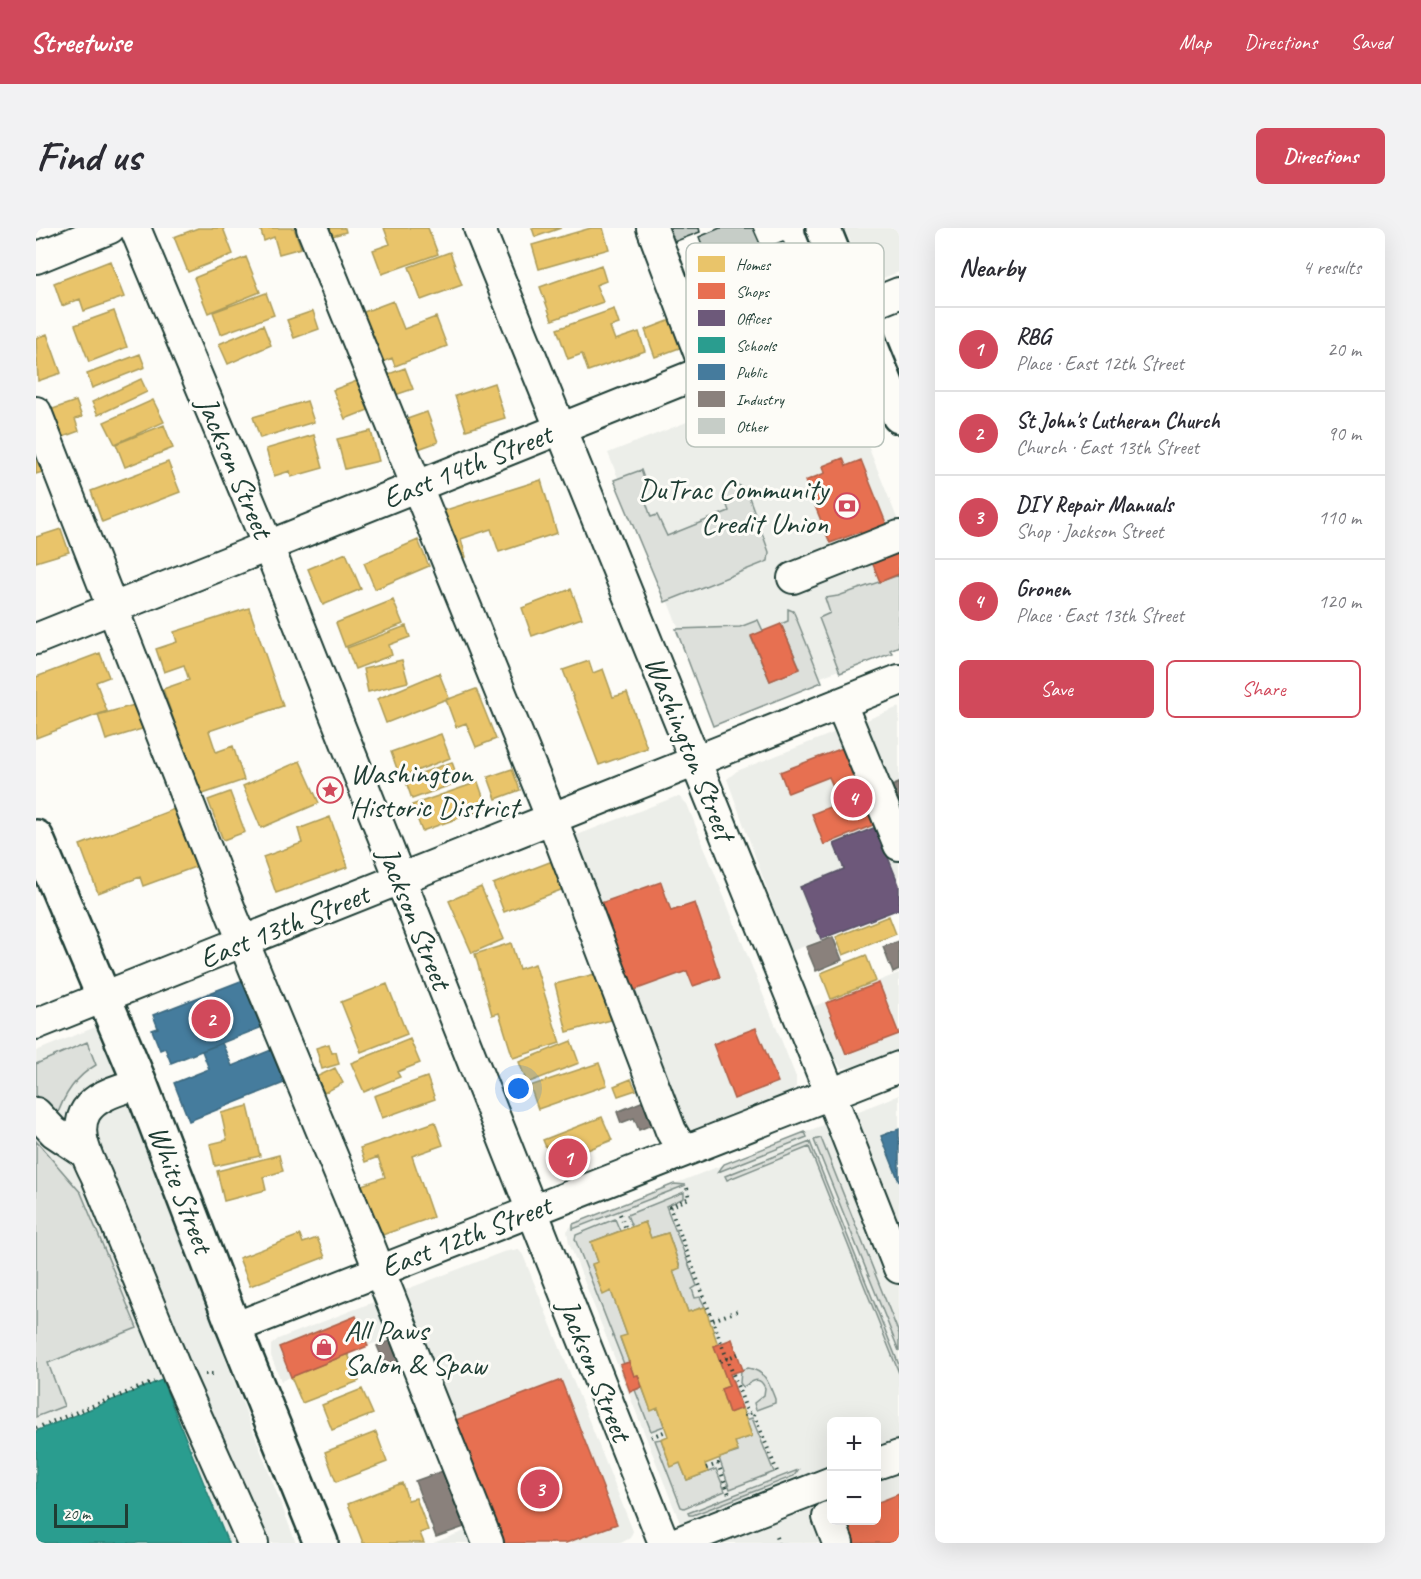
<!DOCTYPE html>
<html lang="en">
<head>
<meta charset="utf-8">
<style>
  body { margin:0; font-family:Caveat,sans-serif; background:#f2f2f3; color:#2b2b33 }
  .controls { position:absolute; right:18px; bottom:18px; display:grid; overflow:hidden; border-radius:9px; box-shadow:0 6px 24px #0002 }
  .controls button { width:54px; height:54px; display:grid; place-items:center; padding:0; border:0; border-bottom:2px solid #e1e1e2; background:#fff; color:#2b2b33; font:30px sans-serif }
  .scale { position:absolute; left:18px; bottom:15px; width:74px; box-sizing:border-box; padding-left:6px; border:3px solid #1f3d34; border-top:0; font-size:16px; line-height:21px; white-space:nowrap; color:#1f3d34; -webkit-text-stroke:4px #fdfcf7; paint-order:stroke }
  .you { position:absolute; left:483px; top:861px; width:21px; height:21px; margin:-15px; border:4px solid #fff; border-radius:50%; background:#1a73e8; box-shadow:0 0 0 9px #1a73e833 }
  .badge { display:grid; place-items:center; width:39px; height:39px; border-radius:50%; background:#d1495b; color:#fff; font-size:20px; font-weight:700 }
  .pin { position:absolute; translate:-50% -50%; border:3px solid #fff; box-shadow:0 2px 6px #0006 }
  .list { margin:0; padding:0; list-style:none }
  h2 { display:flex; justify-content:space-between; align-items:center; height:78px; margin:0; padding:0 24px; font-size:26px }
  h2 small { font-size:20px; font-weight:400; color:#7c7c81 }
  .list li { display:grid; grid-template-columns:39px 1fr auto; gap:18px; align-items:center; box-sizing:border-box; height:84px; padding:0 24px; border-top:2px solid #e1e1e2 }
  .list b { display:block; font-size:22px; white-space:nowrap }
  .list p { margin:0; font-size:20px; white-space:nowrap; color:#7c7c81 }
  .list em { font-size:20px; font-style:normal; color:#7c7c81 }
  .actions { display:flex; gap:12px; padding:18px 24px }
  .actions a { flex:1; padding:14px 0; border:2px solid #d1495b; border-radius:9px; text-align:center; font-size:21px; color:#d1495b }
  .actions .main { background:#d1495b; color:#fff }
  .map { position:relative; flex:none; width:863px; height:1315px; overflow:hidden; border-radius:9px }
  header { display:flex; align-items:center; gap:36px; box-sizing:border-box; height:84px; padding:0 30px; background:#d1495b; color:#fff }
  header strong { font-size:28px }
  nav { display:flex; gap:33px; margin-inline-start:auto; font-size:21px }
  .intro { display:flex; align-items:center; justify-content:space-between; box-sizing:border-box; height:144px; padding:0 36px }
  h1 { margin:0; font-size:42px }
  .button { padding:15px 27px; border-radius:9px; background:#d1495b; color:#fff; font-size:21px; font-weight:700 }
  main { display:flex; gap:36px; padding:0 36px }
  aside { flex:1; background:#fff; border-radius:9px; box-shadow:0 6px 24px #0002 }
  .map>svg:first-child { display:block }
  .built { fill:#eceee9; fill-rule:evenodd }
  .green { fill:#dde0db; stroke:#7e8e88; stroke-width:1.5 }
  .homes { fill:#e9c46a; stroke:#ac9c5a; stroke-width:1.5 }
  .shops { fill:#e76f51; stroke:#ab6048; stroke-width:1.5 }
  .offices { fill:#6d597a; stroke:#565165; stroke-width:1.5 }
  .schools { fill:#2a9d8f; stroke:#278074; stroke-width:1.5 }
  .public { fill:#457b9d; stroke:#3a687e; stroke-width:1.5 }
  .industry { fill:#8a817c; stroke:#6a6d66; stroke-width:1.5 }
  .building { fill:#c6cdc7; stroke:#1f3d34; stroke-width:1.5 }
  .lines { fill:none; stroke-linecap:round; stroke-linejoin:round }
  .minor-casing { stroke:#1f3d34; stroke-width:34 }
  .major-casing { stroke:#1f3d34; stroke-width:38 }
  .path { stroke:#1f3d34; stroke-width:4; stroke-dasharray:1.5 4.5; stroke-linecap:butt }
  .minor { stroke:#fdfcf7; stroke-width:30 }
  .major { stroke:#fdfcf7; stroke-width:33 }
  .labels { text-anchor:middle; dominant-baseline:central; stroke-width:6; stroke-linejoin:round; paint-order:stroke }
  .street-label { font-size:30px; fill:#1f3d34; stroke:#fdfcf7 }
  .poi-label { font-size:30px; fill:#1f3d34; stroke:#fdfcf7; text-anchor:start }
  .key { fill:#fdfcf7; stroke:#bac3bc; stroke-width:1.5 }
  .key-label { font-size:16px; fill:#1f3d34 }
</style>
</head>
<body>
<header>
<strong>Streetwise</strong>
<nav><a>Map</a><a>Directions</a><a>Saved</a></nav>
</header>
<div class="intro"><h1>Find us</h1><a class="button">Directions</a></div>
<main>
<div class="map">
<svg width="863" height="1315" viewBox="0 0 863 1315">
  <rect width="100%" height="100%" fill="#fdfcf7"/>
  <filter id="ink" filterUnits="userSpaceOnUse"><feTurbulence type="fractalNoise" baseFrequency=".0167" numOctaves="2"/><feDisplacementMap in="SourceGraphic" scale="12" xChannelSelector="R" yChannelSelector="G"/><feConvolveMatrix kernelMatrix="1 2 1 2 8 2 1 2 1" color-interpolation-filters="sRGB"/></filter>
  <g filter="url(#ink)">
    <!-- built -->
    <path class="built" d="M808,0H863V44L844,51L831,49Z
      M799,136L863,295V418L679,491L572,225Z
      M863,479V680L754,724L691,551L701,543Z
      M639,569H644L651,576L760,849V859L753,864L651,907L531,611Z
      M863,745V821L817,839L806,840L797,830L776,779Z
      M62,798L260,1315H0V823Z
      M863,867V1315H652L533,1015L531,1003L537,996ZM796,1194H840V1292H796Z
      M482,1021L487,1027L597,1303L594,1310L585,1315H397L450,1295L374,1101L245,1153L235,1128V1117L242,1111L467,1024Z"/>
    <!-- green -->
    <path class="green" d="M605,242L612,262L607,265L615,289L621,287L631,308L693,283L687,266L688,262L700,256L710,261L733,324L732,333L629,374L578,252Z
      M863,347V418L854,422L856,425L804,445L783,390L794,385L789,370L802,368Z
      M752,381L757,383L759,387L786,454L677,498L640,401L704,399L722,392L727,403L715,409L734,453L764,440L745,396L752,393Z
      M51,814L60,837C39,849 27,868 20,891L0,868V836Z
      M769,904L771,909L682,944L688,936Z
      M785,910L863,1106V1123L778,912Z
      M0,913L45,965L101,1100L12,1135L28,1178L0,1189Z
      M774,914L863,1137V1145L773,919L691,952L689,948Z
      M638,956L650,957L537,1001V996Z
      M648,964V970L630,978L661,1058L656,1061L659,1070L664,1069L669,1079L652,1084L637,1043L644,1039L632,1005L615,1010L609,994L596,999L591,987Z
      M579,991L584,1003L555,1014L562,1034L556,1037L567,1066L575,1063L591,1107L584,1110L593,1134L588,1136L539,1011L540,1007Z
      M712,1140C730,1143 733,1156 739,1171V1175L720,1182L718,1175L728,1167L729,1160C723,1146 716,1154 707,1159L704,1155L705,1142Z
      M606,1159L615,1182L622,1180L628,1198L615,1203L599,1162Z
      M716,1190L738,1244L694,1261L683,1230L702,1224L699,1214L716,1208L710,1192Z
      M625,1211L635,1238L644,1235L651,1252L680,1241L689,1263L648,1280L645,1279L619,1212Z
      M762,1242L758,1248L657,1287H653L652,1285Z"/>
    <!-- homes -->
    <path class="homes" d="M162,0H187L197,26L152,44L138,9Z
      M224,0H258L265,20L243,26L238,9L228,13Z
      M282,0H309L310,4L286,11Z
      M348,0H392L402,26L346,46L337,22L354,16Z
      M496,0H525L499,9Z
      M555,0H567L573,21L503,41L496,17Z
      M414,24L426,57L385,72L373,39Z
      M210,29L224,64L172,85L158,50Z
      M74,33L88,69L48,83L44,71L26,78L18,55Z
      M565,37L570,53L560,57L567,74L516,92L504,59Z
      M230,65L238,87L185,106L177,84Z
      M357,73L368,101L400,89L411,118L359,138L356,130L339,137L320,87Z
      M578,81L583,96L574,99L579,112L603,104L609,123L552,143L546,126L532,131L521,101Z
      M78,83L91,119L53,134L39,97Z
      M277,83L283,101L258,110L251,92Z
      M635,92L646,119L619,129L609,102Z
      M227,97L235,117L192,136L183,116Z
      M11,106L25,145L2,153L0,110Z
      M104,126L109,139L56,160L51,146Z
      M369,140L377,161L353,169L345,149Z
      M105,151L111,164L62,187L56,174Z
      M321,153L332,182L309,191L297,162Z
      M458,155L469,190L430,202L419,168Z
      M117,172L128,194L79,216L68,194Z
      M40,173L46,189L39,191L43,203L24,210L14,182Z
      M271,173L278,194L224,210L217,189Z
      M391,184L402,214L368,226L357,196Z
      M128,197L137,220L89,239L80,216Z
      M335,203L343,233L309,241L301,211Z
      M0,204L13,242L0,246Z
      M278,207L287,240L255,249L254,243L238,248L230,221Z
      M132,234L144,264L66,294L55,263Z
      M505,252L521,305L463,324L455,301L425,311L430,329L413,335L397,286Z
      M25,301L33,324L0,334V309Z
      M382,312L393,338L339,361L328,335Z
      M310,325L325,361L287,377L272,341Z
      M535,361L546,390L496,408L486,380Z
      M357,372L367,396L309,419L300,395Z
      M213,380L247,478L173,503L180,524L197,518L208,552L164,567L127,461L153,452L148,437L128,444L120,421L141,414L138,404Z
      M370,398L374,409L353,417L356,427L319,441L311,420Z
      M64,425L73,449L60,454L71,483L0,510V449Z
      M366,432L372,454L332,464L327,441Z
      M553,433L557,445L567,441L577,469L591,465L611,520L563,537L527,442Z
      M403,445L413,470L350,495L341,471Z
      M440,461L460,511L440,519L430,495L420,499L410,472Z
      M102,476L109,500L70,512L62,487Z
      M405,506L414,530L364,549L355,524Z
      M264,533L283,575L225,600L207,558Z
      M416,534L423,554L376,571L369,551Z
      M476,541L484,562L460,571L452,549Z
      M442,554L451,580L386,603L376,577Z
      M194,564L209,604L187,612L172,572Z
      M149,577L170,635L107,658L104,649L62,665L44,617Z
      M294,589L312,639L240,665L227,629L266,615L262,601Z
      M519,632L530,660L468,684L457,656Z
      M445,659L468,711L436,725L413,673Z
      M853,688L860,706L807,727L800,709Z
      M475,715L483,741L499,736L524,815L477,830L463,785L456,787L439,726Z
      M830,727L840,753L795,771L785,745Z
      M563,745L575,792L531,804L519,756Z
      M351,756L371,806L325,824L305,774Z
      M374,811L384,835L361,844L364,849L328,864L315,835Z
      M535,813L543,835L491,855L483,834Z
      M293,816L296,825L300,824L303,836L286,841L280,820Z
      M563,835L571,857L502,881L494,858Z
      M299,840L307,855L288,865L280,849Z
      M391,849L399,871L346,890L338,868Z
      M595,851L600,862L582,868L578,858Z
      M212,878L224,928L179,938L174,916L191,912L185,885Z
      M566,889L576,912L517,936L507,912Z
      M399,894L407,917L376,928L397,989L338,1010L328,981L334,979L326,957L349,949L342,929L329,934L324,920Z
      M243,927L247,943L227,949L230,962L188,973L181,943Z
      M609,994L615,1010L632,1005L644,1040L637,1043L652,1084L669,1079L682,1117L678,1118L693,1158L685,1161L693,1185L706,1180L716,1208L699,1214L702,1223L669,1236L672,1244L651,1252L644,1235L635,1239L625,1211L632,1208L622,1180L615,1183L602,1147L598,1148L584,1109L591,1107L575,1063L567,1067L556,1036L562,1034L555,1014Z
      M264,1007L267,1015L281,1010L289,1029L214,1058L203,1030Z
      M312,1126L323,1153L266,1175L255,1149Z
      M326,1161L337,1186L296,1202L286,1177Z
      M340,1204L351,1234L300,1254L289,1224Z
      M366,1255L372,1272L380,1270L392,1302L384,1305L388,1315H327L312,1276Z"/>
    <!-- shops -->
    <path class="shops" d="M807,230L810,238L825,232L863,328V346L844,354L824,304L794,315L769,253L789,245L787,238Z
      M745,396L764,441L734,453L715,408Z
      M812,518L842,595L788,617L776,586L804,575L793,549L752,565L744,544Z
      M625,654L635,683L659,675L684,749L657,758L651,743L593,764L562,676Z
      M843,755L863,806L810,826L790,775Z
      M720,800L742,854L698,871L677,816Z
      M320,1088L332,1118L255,1149L243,1119Z
      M696,1111L707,1142L694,1146L706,1180L693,1185L685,1161L693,1158L678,1118Z
      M593,1134L598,1148L602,1147L606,1159L594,1164L584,1137Z
      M525,1152L581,1296L530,1315H463L428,1226L433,1224L420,1192Z
      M863,1266V1315H811L802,1292H840V1275Z"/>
    <!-- offices -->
    <path class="offices" d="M840,599L863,657V681L785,711L764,659L808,641L798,616Z"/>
    <!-- schools -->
    <path class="schools" d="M126,1152L192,1315H0V1203Z"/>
    <!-- public -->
    <path class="public" d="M215,749L234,796L135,835L129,820L124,822L116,802L122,800L117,787Z
      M186,815L196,838L245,818L258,851L153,893L138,855L173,841L166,823Z
      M863,901V953L845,908Z"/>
    <!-- industry -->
    <path class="industry" d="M863,555V577L856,558Z
      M797,709L806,732L780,743L770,719Z
      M863,713V742L857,745L847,719Z
      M610,872L620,895L603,902L598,890L585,895L581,884Z
      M363,1110L371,1131L350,1139L341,1118Z
      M407,1243L428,1299L400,1309L379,1253Z"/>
    <!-- building -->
    <path class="building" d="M629,0H663L664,4L635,15Z
      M684,0H717L725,18L698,29L701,35L686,42L679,25L671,29L663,9Z
      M747,13L755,31L717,46L710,28Z"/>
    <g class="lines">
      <!-- minor casing -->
      <g class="minor-casing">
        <path id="minor" d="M99,0L232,318L628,1315
          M276,0L516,591L635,903L647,923
          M443,0L784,840L863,1040
          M616,0L670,143
          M0,30L74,0
          M0,184L197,689L334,1019L452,1315
          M757,350L863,308
          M0,411L863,65
          M805,476L863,617
          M0,796L863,452
          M104,855C92,859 79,862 68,868C32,886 46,920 60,947L142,1147L217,1315
          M0,885L18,904L48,924
          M198,1100L863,839
          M840,1236L863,1228
          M792,1289L802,1315
          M640,1315L796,1254"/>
      </g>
      <!-- major casing -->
      <g class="major-casing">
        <path id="major" d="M787,0L863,188
          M0,609L104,855L198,1100L285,1315"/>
      </g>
      <!-- path -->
      <path class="path" d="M651,960L653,970L634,979L712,1186
        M584,986L590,1001
        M677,1092L704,1082
        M684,1133L702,1126
        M169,1146H181
        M708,1187L717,1184L742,1246
        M0,1200L118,1154
        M615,1209L630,1203
        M670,1240L682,1236L693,1266
        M740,1309L742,1315"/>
      <!-- minor -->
      <use href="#minor" class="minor"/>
      <!-- major -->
      <use href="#major" class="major"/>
    </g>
  </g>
  <!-- icons -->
  <defs>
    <g id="bank-ring" transform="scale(1.35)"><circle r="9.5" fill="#fdfcf7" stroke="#d1495b" stroke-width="1.5"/><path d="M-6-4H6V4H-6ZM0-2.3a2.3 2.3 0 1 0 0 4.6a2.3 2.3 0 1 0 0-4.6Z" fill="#d1495b"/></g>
    <g id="sight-ring" transform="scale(1.35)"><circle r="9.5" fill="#fdfcf7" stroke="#d1495b" stroke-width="1.5"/><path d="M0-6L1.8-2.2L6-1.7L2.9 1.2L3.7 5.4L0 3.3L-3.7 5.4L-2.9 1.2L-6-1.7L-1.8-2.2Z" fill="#d1495b"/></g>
    <g id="shop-ring" transform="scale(1.35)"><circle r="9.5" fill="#fdfcf7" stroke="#d1495b" stroke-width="1.5"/><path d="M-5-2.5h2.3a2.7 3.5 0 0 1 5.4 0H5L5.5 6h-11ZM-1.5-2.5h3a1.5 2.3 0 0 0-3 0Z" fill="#d1495b"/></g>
  </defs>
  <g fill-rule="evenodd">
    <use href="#bank-ring" x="811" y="278"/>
    <use href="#sight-ring" x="294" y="562"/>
    <use href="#shop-ring" x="288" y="1119"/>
  </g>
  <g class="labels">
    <!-- street labels -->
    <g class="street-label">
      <text transform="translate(431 238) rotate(-22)">East 14th Street</text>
      <text transform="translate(199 239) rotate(67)">Jackson Street</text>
      <text transform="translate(654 520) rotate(68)">Washington Street</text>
      <text transform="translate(379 690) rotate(68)">Jackson Street</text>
      <text transform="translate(248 698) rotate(-22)">East 13th Street</text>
      <text transform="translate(145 961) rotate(69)">White Street</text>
      <text transform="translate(430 1008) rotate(-21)">East 12th Street</text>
      <text transform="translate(559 1142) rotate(68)">Jackson Street</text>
    </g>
    <!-- poi labels -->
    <g class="poi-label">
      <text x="792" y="261" text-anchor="end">DuTrac Community<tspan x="792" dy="34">Credit Union</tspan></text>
      <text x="314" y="545">Washington<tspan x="314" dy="34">Historic District</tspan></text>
      <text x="308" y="1102">All Paws<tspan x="308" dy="34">Salon &amp; Spaw</tspan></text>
    </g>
  </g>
  <!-- legend -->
  <rect x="650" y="15" width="198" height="204" rx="9" class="key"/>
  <rect x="662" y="28" width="27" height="16" fill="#e9c46a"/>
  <rect x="662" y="55" width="27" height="16" fill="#e76f51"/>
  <rect x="662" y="82" width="27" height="16" fill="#6d597a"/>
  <rect x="662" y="109" width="27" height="16" fill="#2a9d8f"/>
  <rect x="662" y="136" width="27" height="16" fill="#457b9d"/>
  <rect x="662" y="163" width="27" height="16" fill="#8a817c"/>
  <rect x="662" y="190" width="27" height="16" fill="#c6cdc7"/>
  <g class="key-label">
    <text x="700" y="42">Homes</text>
    <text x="700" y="69">Shops</text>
    <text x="700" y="96">Offices</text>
    <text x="700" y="123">Schools</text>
    <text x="700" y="150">Public</text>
    <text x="700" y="177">Industry</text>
    <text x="700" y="204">Other</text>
  </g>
</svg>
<div class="controls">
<button>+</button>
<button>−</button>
</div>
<div class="scale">20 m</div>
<div class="you"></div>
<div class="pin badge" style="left:532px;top:930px">1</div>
<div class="pin badge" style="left:175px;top:791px">2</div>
<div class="pin badge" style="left:504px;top:1261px">3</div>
<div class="pin badge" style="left:817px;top:570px">4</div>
</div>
<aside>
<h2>Nearby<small>4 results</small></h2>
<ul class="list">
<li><span class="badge">1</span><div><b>RBG</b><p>Place · East 12th Street</p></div><em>20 m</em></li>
<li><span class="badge">2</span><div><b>St John's Lutheran Church</b><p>Church · East 13th Street</p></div><em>90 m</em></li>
<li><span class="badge">3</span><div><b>DIY Repair Manuals</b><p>Shop · Jackson Street</p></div><em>110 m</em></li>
<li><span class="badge">4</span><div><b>Gronen</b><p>Place · East 13th Street</p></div><em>120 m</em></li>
</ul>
<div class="actions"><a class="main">Save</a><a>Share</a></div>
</aside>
</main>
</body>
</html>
